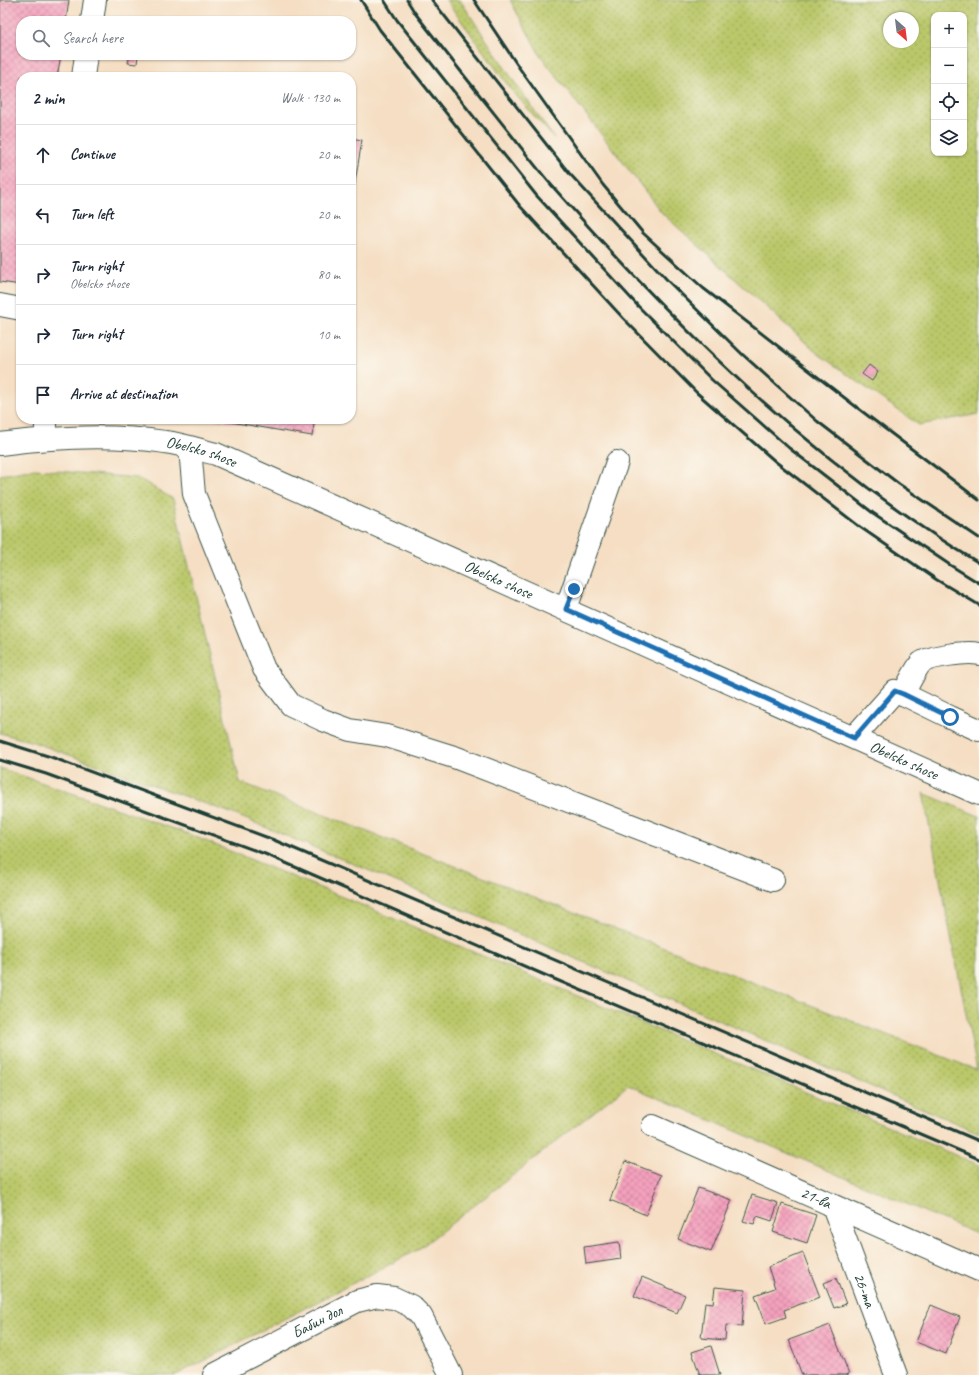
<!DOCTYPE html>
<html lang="en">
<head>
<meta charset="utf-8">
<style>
  body { margin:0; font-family:Caveat,sans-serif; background:#f2f2f3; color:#1f2937 }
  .controls { position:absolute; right:12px; top:12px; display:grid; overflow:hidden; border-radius:8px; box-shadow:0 1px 3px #0004 }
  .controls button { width:36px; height:36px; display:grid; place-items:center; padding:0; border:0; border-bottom:1px solid #e0e1e3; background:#fff; color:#1f2937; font:20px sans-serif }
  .compass { position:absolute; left:883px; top:12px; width:36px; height:36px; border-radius:50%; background:#fff; box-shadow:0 1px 3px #0004; rotate:152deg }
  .stop { position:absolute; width:12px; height:12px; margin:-9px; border:3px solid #1f6fb2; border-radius:50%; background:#fff }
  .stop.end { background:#1f6fb2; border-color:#fff; box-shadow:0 1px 4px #0008 }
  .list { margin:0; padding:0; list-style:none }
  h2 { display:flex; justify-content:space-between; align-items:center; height:52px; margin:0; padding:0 16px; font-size:17px }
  h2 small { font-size:13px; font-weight:400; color:#747a83 }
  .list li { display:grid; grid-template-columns:26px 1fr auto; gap:12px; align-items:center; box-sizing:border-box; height:60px; padding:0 16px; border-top:1px solid #e0e1e3 }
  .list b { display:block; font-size:15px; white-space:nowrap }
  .list p { margin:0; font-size:13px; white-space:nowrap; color:#747a83 }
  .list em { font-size:13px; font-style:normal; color:#747a83 }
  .icon { flex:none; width:22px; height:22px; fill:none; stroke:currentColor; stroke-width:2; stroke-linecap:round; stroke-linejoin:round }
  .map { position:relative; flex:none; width:979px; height:1375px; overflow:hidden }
  .search { position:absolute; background:#fff; box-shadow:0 1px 3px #0004; left:16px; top:16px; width:340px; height:44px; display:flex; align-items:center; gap:10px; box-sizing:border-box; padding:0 14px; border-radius:16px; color:#747a83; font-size:15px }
  .panel { position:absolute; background:#fff; box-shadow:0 1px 3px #0004; left:16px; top:72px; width:340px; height:352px; border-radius:16px }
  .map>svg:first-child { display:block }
  .grass { fill:url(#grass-dots); stroke:#6d824f; fill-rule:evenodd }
  .building { fill:url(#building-cross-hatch) }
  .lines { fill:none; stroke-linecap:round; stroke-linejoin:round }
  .minor-casing { stroke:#3f5549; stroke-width:24 }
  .minor { stroke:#fff; stroke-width:22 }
  .rail { stroke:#1f3d34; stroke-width:3 }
  .route { stroke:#1f6fb2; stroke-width:5 }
  .labels { text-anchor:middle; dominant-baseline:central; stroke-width:4; stroke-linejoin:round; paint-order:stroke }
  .street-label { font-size:16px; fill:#1f3d34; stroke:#fbf7ec }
</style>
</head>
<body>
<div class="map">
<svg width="979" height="1375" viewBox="0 0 979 1375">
  <defs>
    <pattern id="grass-dots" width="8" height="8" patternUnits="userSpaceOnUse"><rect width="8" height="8" fill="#bbc86a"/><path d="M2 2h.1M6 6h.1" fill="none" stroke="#97a458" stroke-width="1.8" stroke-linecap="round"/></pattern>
    <pattern id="building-cross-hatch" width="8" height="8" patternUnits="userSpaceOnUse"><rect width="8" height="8" fill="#f5a1be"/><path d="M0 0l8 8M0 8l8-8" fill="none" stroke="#c6849b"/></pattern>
  </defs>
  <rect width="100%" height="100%" fill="#fbf7ec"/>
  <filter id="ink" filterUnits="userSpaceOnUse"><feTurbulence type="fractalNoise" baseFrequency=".025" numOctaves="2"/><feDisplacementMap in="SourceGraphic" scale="8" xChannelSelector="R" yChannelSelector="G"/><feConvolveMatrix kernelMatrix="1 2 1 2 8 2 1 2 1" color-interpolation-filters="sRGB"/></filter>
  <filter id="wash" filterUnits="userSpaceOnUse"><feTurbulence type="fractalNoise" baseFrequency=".012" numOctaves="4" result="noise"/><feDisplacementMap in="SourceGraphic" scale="16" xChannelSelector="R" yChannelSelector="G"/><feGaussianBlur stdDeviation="0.9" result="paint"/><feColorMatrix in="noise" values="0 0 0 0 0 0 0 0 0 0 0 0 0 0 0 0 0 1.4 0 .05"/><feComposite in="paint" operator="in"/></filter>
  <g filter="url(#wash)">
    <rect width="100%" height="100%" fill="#f5dec3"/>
    <!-- grass -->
    <path class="grass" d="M446,0H460L515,83L554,138L513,92Z
      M510,0H979V414L919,425L817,353L662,213L540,55ZM934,15H964V153H934ZM889,18H913V42H889Z
      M35,469L138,478L173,499L240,782L977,1070L923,793L979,816V1133L447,903L231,813L33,742L0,733V475Z
      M0,768L186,833L357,903L979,1165V1235L628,1085L419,1249L176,1375H0Z"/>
    <g id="blocks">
      <!-- building -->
      <path class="building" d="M0,0H69L66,21H21V55H61L57,77H21V285L0,282Z
        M130,55H138L137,64L128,63Z
        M351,138L362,140L352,201H351Z
        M869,365L878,372L872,381L862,374Z
        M213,419H315L312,436Z
        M625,1161L661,1175L646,1215L610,1200Z
        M698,1188L732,1200L711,1252L678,1239Z
        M752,1195L778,1203L772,1221L757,1216L754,1224L743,1221Z
        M782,1204L816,1215L807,1243L773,1232Z
        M619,1242L621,1259L586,1264L584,1247Z
        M803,1253L820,1297L784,1310L786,1317L766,1324L755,1295L775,1288L768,1267Z
        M642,1277L685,1295L677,1313L634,1296Z
        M836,1278L846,1304L834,1308L824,1283Z
        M715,1287L745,1290L742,1326L726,1325L725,1340L701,1338L705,1302L713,1303Z
        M931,1305L960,1317L946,1354L916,1342Z
        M830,1325L849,1374L846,1375H802L789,1340Z
        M711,1346L720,1375H700L692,1352Z"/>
    </g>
  </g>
  <g filter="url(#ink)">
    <use href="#blocks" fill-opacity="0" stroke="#3f5549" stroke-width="1"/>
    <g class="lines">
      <!-- minor casing -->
      <g class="minor-casing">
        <g id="minor">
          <path d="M92,21L95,0"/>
          <path d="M83,77L86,55"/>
          <path d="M0,305L21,309"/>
          <path d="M46,419V438"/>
          <path id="s1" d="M0,444C55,437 111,434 165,442C182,444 200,450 216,454L979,794"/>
          <path d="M190,448L194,494L264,669L291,705L323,720L350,730L387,736L457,758L773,880"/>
          <path d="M566,609L617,462"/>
          <path d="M903,694C907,687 916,668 921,663C930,656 968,651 979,654"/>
          <path d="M854,737L895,691L903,694L950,717L979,730"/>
          <path id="s2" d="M653,1126L979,1270"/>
          <path id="s3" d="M833,1206L896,1375"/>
          <path id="s4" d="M214,1375L357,1301L377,1296L394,1298L411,1306L421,1316L451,1375"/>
        </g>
      </g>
      <!-- minor -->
      <use href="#minor" class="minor"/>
      <!-- rail -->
      <path class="rail" d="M361,0L380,30L520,206L623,318L697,393L776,462L860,527L937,580L979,605
        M384,0L397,20L536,195L638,306L712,380L789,448L873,513L950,565L979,583
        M407,0L415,13C446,53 478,93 509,132C524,151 538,170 554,188C679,330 816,465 979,563
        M432,0L569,173L669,282L742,354L817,421L899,484L979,538
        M474,0L520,69L603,185L643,233L703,288L859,409L979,500
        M0,741L51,757L274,840L979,1141
        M0,760L46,774L265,854L540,973L979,1159"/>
    </g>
  </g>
  <g class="lines" filter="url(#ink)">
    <!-- route -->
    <path class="route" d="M574,589L566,609L854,738L895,691L903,694L950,717"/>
  </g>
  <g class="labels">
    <!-- street labels -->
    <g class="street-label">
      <text stroke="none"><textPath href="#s1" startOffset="203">Obelsko shose</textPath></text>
      <text stroke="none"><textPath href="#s1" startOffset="527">Obelsko shose</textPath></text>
      <text stroke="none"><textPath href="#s1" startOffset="971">Obelsko shose</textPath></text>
      <text stroke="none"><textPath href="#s2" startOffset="178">21-ва</textPath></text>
      <text stroke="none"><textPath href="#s3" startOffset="90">26-та</textPath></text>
      <text stroke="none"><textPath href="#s4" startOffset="116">Бабин дол</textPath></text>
    </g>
  </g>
</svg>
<div class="controls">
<button>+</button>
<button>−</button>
<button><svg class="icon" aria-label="locate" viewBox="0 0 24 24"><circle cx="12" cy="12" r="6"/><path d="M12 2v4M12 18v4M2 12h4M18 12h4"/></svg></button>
<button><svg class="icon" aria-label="layers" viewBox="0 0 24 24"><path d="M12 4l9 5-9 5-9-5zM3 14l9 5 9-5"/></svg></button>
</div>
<svg class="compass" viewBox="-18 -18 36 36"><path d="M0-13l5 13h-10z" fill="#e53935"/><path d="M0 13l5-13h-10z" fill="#747a83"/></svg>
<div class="stop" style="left:950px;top:717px"></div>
<div class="stop end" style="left:574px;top:589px"></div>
<div class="search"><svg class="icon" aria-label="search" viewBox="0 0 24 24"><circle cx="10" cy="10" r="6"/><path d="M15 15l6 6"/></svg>Search here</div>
<section class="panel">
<h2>2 min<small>Walk · 130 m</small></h2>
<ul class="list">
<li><svg class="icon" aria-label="ahead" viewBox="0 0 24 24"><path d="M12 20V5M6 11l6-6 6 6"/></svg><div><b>Continue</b></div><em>20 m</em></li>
<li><svg class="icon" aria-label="left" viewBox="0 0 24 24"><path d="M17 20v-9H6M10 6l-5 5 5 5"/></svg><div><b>Turn left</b></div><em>20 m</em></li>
<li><svg class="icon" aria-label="right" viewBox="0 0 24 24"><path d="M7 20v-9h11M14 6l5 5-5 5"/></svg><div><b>Turn right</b><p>Obelsko shose</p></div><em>80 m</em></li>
<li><svg class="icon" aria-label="right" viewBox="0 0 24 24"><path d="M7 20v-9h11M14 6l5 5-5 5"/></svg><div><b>Turn right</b></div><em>10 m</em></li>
<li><svg class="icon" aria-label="arrive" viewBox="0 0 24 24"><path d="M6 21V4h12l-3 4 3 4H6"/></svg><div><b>Arrive at destination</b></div></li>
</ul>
</section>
</div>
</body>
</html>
